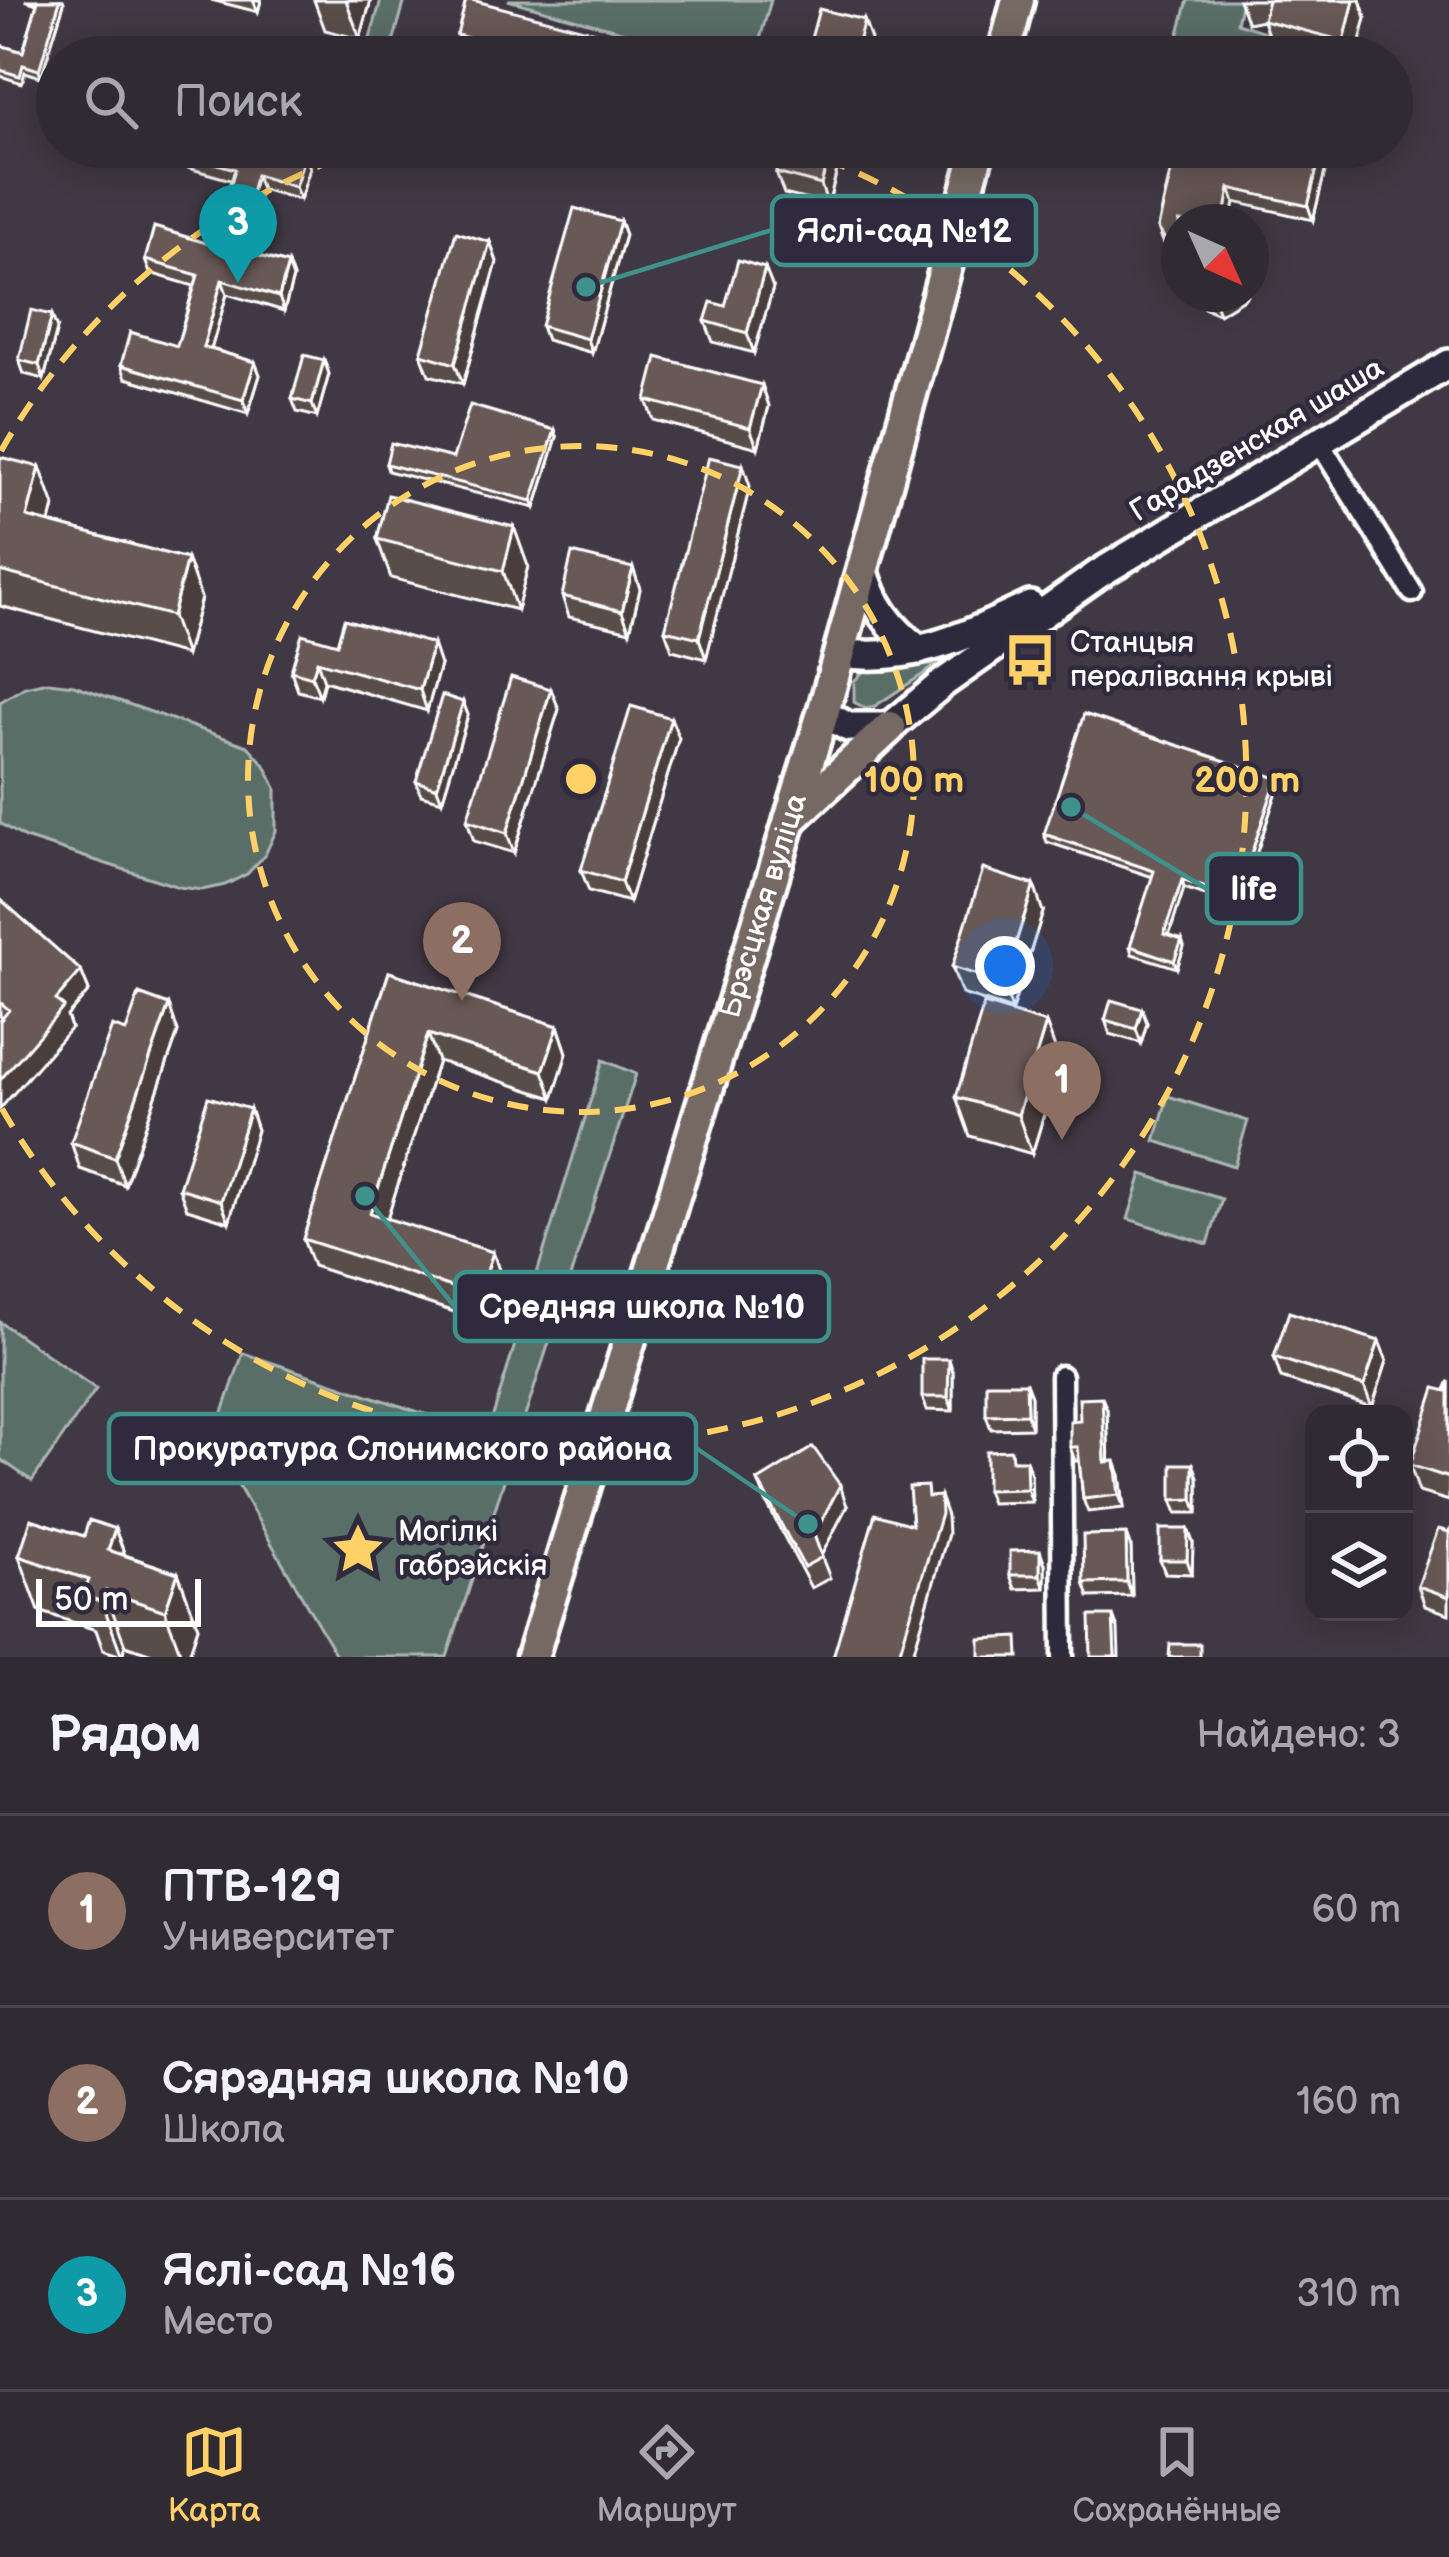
<!DOCTYPE html>
<html lang="ru">
<head>
<meta charset="utf-8">
<style>
  body { margin:0; font-family:"Balsamiq Sans",sans-serif; background:#38323b; color:#f1f3f6 }
  .controls { position:absolute; right:36px; bottom:36px; display:grid; overflow:hidden; border-radius:24px; box-shadow:0 6px 30px #0003 }
  .controls button { width:108px; height:108px; display:grid; place-items:center; padding:0; border:0; border-bottom:3px solid #4b464e; background:#302a33; color:#f1f3f6; font:60px sans-serif }
  .compass { position:absolute; left:1161px; top:204px; width:108px; height:108px; border-radius:50%; background:#302a33; box-shadow:0 6px 30px #0003; rotate:135deg }
  .scale { position:absolute; left:36px; bottom:30px; width:165px; box-sizing:border-box; padding-left:12px; border:6px solid #fff; border-top:0; font-size:33px; line-height:42px; white-space:nowrap; color:#fff; -webkit-text-stroke:9px #2f2a3d; paint-order:stroke }
  .you { position:absolute; left:1005px; top:966px; width:42px; height:42px; margin:-30px; border:9px solid #fff; border-radius:50%; background:#1a73e8; box-shadow:0 0 0 18px #1a73e833 }
  .badge { display:grid; place-items:center; width:78px; height:78px; border-radius:50%; background:#ffd166; color:#fff; font-size:39px; font-weight:700 }
  .pin { position:absolute; translate:-50% -99px; filter:drop-shadow(0 3px 6px #0008) }
  .pin::after { content:''; position:absolute; top:63px; width:42px; height:36px; background:inherit; clip-path:polygon(0 0,100% 0,50% 100%) }
  .list { margin:0; padding:0; list-style:none }
  h2 { display:flex; justify-content:space-between; align-items:center; height:156px; margin:0; padding:0 48px; font-size:51px }
  h2 small { font-size:39px; font-weight:400; color:#a8a7ac }
  .list li { display:grid; grid-template-columns:78px 1fr auto; gap:36px; align-items:center; box-sizing:border-box; height:192px; padding:0 48px; border-top:3px solid #4b464e }
  .list b { display:block; font-size:45px; white-space:nowrap }
  .list p { margin:0; font-size:39px; white-space:nowrap; color:#a8a7ac }
  .list em { font-size:39px; font-style:normal; color:#a8a7ac }
  .icon { flex:none; width:66px; height:66px; fill:none; stroke:currentColor; stroke-width:2; stroke-linecap:round; stroke-linejoin:round }
  .map { position:relative; flex:none; width:1449px; height:1657px; overflow:hidden }
  .search { position:absolute; background:#302a33; box-shadow:0 6px 30px #0003; left:36px; right:36px; top:36px; height:132px; display:flex; align-items:center; gap:30px; box-sizing:border-box; padding:0 42px; border-radius:66px; color:#a8a7ac; font-size:45px }
  .sheet { height:732px; background:#302a33 }
  nav { display:flex; justify-content:space-around; align-items:center; box-sizing:border-box; height:168px; border-top:3px solid #4b464e; background:#302a33; font-size:33px; color:#a8a7ac }
  nav a { display:grid; justify-items:center; gap:6px }
  nav .on { color:#ffd166 }
  .map>svg:first-child { display:block }
  .green { fill:#5a6e68; stroke:#acb6b4; stroke-width:3 }
  .lines { fill:none; stroke-linecap:round; stroke-linejoin:round }
  .minor-casing { stroke:#fff; stroke-width:27 }
  .secondary-casing { stroke:#fff; stroke-width:36 }
  .primary-casing { stroke:#fff; stroke-width:39 }
  .minor { stroke:#2f2a3d; stroke-width:18 }
  .secondary { stroke:#2f2a3d; stroke-width:27 }
  .primary { stroke:#766964; stroke-width:30 }
  .wall { fill:#594d4a; stroke:#fff; stroke-width:3 }
  .shaded-wall { fill:#483e3c; stroke:#fff; stroke-width:3 }
  .building { fill:#675956; stroke:#fff; stroke-width:3 }
  .ring { fill:none; stroke:#ffd166; stroke-width:6; stroke-dasharray:21 15 }
  .labels { text-anchor:middle; dominant-baseline:central; stroke-width:9; stroke-linejoin:round; paint-order:stroke }
  .street-label { font-size:30px; fill:#fff; stroke:#2f2a3d }
  .poi-label { font-size:30px; fill:#fff; stroke:#2f2a3d; text-anchor:start }
  .centre { fill:#ffd166; stroke:#2f2a3d; stroke-width:6 }
  .ring-label { font-size:36px; text-anchor:middle; font-weight:bold; fill:#ffd166; stroke:#2f2a3d; stroke-width:9; stroke-linejoin:round; paint-order:stroke }
  .leader { fill:none; stroke:#3f918b; stroke-width:4.5 }
  .callout-dot { fill:#3f918b; stroke:#2f2a3d; stroke-width:4.5 }
  .callout { fill:#2f2a3d; stroke:#3f918b; stroke-width:4.5 }
  .callout-label { font-size:33px; text-anchor:middle; font-weight:bold; fill:#fff }
</style>
</head>
<body>
<div class="map">
<svg width="1449" height="1657" viewBox="0 0 1449 1657">
  <rect width="100%" height="100%" fill="#403844"/>
  <filter id="ink" filterUnits="userSpaceOnUse"><feTurbulence type="fractalNoise" baseFrequency=".00833" numOctaves="2"/><feDisplacementMap in="SourceGraphic" scale="24" xChannelSelector="R" yChannelSelector="G"/><feConvolveMatrix kernelMatrix="1 2 1 2 8 2 1 2 1" color-interpolation-filters="sRGB"/></filter>
  <g filter="url(#ink)">
    <!-- green -->
    <path class="green" d="M381,0H405L392,46L369,42Z
      M508,0H771L755,57H715Z
      M1188,0H1242L1237,23L1271,34L1267,50L1295,57H1239L1177,40Z
      M937,665L875,706L865,708L854,702V681L869,666Z
      M48,682L74,685L248,746L265,765L276,788V831L265,855L247,874L225,885L202,890L179,887L25,838L0,823V702L25,687Z
      M603,1060L636,1074L447,1657H337L213,1442L243,1353L487,1435Z
      M1168,1096L1248,1121L1234,1166L1155,1141Z
      M1142,1174L1222,1199L1208,1244L1128,1219Z
      M0,1322L96,1389L32,1481L0,1459Z"/>
    <g class="lines">
      <!-- minor casing -->
      <g class="minor-casing">
        <path id="minor" d="M1319,442L1412,592
          M1061,1376L1063,1657"/>
      </g>
      <!-- secondary casing -->
      <g class="secondary-casing">
        <path id="secondary" d="M863,568C873,605 889,627 919,650
          M840,653C910,664 968,635 1030,606
          M823,713L848,727H890L943,683L1100,573L1449,364"/>
      </g>
      <!-- primary casing -->
      <g class="primary-casing">
        <g id="primary">
          <path d="M1003,57L1018,0"/>
          <path d="M790,820L890,727"/>
          <path id="s1" d="M532,1657L823,713L979,147"/>
        </g>
      </g>
      <!-- minor -->
      <use href="#minor" class="minor"/>
      <!-- secondary -->
      <use href="#secondary" class="secondary"/>
      <!-- primary -->
      <use href="#primary" class="primary"/>
    </g>
    <!-- wall -->
    <path class="wall" d="M25,0H63L64,3L41,77L25,72L22,83L0,76V45L23,52L37,4Z
      M211,0H261L258,12Z
      M314,0H371L360,39L325,30Z
      M1239,0H1360L1366,18L1356,57H1312L1272,47L1263,20L1248,23Z
      M457,35L692,57H465Z
      M783,147H843L828,205L784,194L776,173Z
      M1175,150L1329,155L1313,220L1235,202L1179,222V268L1163,242L1158,228Z
      M183,154L310,168L300,200L261,189L243,251L288,264L293,278L284,311L227,294L211,349L255,362L260,375L248,414L126,378L121,365L177,346L194,286L150,273L145,260L213,245L231,180L188,168Z
      M620,221L625,235L592,353L546,340L541,326Z
      M490,242L497,262L463,384L429,375L421,354Z
      M773,288L754,353L713,342L705,321L725,306Z
      M1195,294H1247L1245,298L1219,314L1204,308Z
      M57,329L44,379L24,374L19,360Z
      M324,360L329,374L317,417L297,412L292,399Z
      M762,385L769,406L758,448L653,420L646,400Z
      M557,437L535,508L388,471L386,464L453,458Z
      M0,457L54,506L50,523L187,559L201,598L186,655L0,606Z
      M750,486L706,659L672,650L665,630Z
      M377,539L528,566L517,610L391,578Z
      M633,568L640,589L630,631L569,617L562,596Z
      M337,644L440,665L427,711L324,681L320,697L298,691L291,671Z
      M463,702L468,715L442,801L421,795L416,781Z
      M559,709L514,853L474,841L467,820Z
      M679,738L629,902L589,891L581,870Z
      M1279,785L1239,906L1184,888L1169,936L1182,940L1184,947L1177,968L1132,954L1130,946L1153,877L1047,842L1044,834Z
      M0,899L81,971L89,991L67,1016L71,1028L2,1018L0,1016Z
      M1043,912L1012,1010L962,994L952,967Z
      M389,972L558,1026L567,1053L553,1098L438,1061L387,1218L502,1279L488,1323L313,1266L303,1239Z
      M169,1005L178,1032L125,1185L80,1169L71,1142L126,1031Z
      M1105,1020L1147,1023L1141,1043L1110,1034Z
      M1060,1062L1032,1154L970,1136L956,1097Z
      M250,1109L257,1130L229,1222L187,1209L179,1188Z
      M1274,1357L1387,1361L1372,1407L1281,1378Z
      M953,1372V1411L927,1410L922,1397Z
      M1449,1381V1501L1419,1492L1410,1465Z
      M1026,1383L1031,1396V1428L991,1429L986,1415Z
      M1107,1410L1109,1462L1120,1475L1124,1508L1088,1512L1083,1499L1079,1461H1075L1070,1447L1080,1420Z
      M1015,1460L1031,1474L1032,1502L991,1503L986,1490Z
      M1193,1464L1198,1477V1513H1177L1172,1500Z
      M758,1481L847,1506L821,1555L830,1578L811,1588L766,1502Z
      M115,1529L125,1555L178,1573L198,1627L188,1657H161L125,1645L122,1656L103,1650L96,1630L39,1611L19,1556Z
      M1188,1529L1193,1543L1192,1574L1165,1573L1160,1560Z
      M1449,1532V1614L1425,1606L1418,1586Z
      M1131,1548L1132,1596L1089,1597L1084,1583Z
      M1045,1564V1588L1015,1589L1010,1575Z"/>
    <!-- shaded-wall -->
    <path class="shaded-wall" d="M60,0H63L64,3L41,77L39,70Z
      M253,0H261L258,12Z
      M346,0H371L360,39Z
      M1354,0H1360L1366,18L1356,57H1349L1344,41Z
      M864,20L871,40L867,57H854Z
      M831,147H843L828,205L821,185Z
      M1322,147H1326L1329,155L1313,220L1308,206Z
      M305,154L310,168L300,200L295,187Z
      M256,175L261,189L239,262L234,249Z
      M1230,188L1235,202L1231,222H1224Z
      M620,221L625,235L592,353L587,339Z
      M490,242L497,262L463,384L455,364Z
      M288,264L293,278L284,311L279,297Z
      M765,268L773,288L754,353L747,333Z
      M222,280L227,294L208,360L203,347Z
      M1224,294H1247L1245,298L1219,314L1214,300Z
      M52,315L57,329L44,379L39,365Z
      M324,360L329,374L317,417L312,404Z
      M255,362L260,375L248,414L243,400Z
      M762,385L769,406L758,448L750,428Z
      M555,430L557,437L535,508L532,501Z
      M743,465L750,486L706,659L699,638Z
      M40,467L54,506L41,556L27,517Z
      M514,527L528,566L517,610L503,571Z
      M187,559L201,598L186,655L172,616Z
      M633,568L640,589L630,631L622,611Z
      M433,644L440,665L427,711L420,690Z
      M317,661L324,681L320,697L312,677Z
      M551,689L559,709L514,853L507,833Z
      M463,702L468,715L442,801L437,788Z
      M671,718L679,738L629,902L621,882Z
      M1277,778L1279,785L1239,906L1236,898Z
      M1182,880L1184,888L1167,941L1164,934Z
      M1034,885L1043,912L1012,1010L1003,983Z
      M1182,940L1184,947L1177,968L1174,961Z
      M81,971L89,991L67,1016L71,1028L0,1109V1080L56,1000Z
      M169,1005L178,1032L125,1185L115,1158Z
      M1142,1009L1147,1023L1141,1043L1136,1029Z
      M1046,1023L1060,1062L1032,1154L1018,1115Z
      M558,1026L567,1053L553,1098L543,1071Z
      M428,1034L438,1061L380,1240L370,1213Z
      M250,1109L257,1130L229,1222L221,1201Z
      M493,1252L502,1279L488,1323L479,1296Z
      M1379,1341L1387,1361L1372,1407L1364,1386Z
      M949,1359L953,1372V1411L948,1397Z
      M1026,1383L1031,1396V1428L1027,1414Z
      M1102,1397L1107,1410L1109,1476L1105,1462Z
      M1026,1460L1031,1474L1032,1502L1027,1489Z
      M1115,1461L1120,1475L1124,1508L1119,1495Z
      M1193,1464L1198,1477V1513L1193,1499Z
      M840,1485L847,1506L821,1556L814,1535Z
      M940,1496L947,1516L948,1534L912,1657H898Z
      M115,1529L135,1583L108,1550Z
      M1188,1529L1193,1543L1192,1574L1187,1560Z
      M1126,1534L1131,1548L1132,1596L1127,1582Z
      M1040,1550L1045,1564V1588L1040,1575Z
      M178,1573L198,1627L188,1657H182L165,1611Z
      M105,1591L125,1645L122,1656L102,1602Z
      M1113,1616L1118,1629L1119,1657H1115Z"/>
    <!-- building -->
    <path class="building" d="M38,0H60L39,70L23,65L20,76L0,70V45L23,52Z
      M466,0H472L692,57H540L457,35Z
      M1268,0H1354L1344,41L1263,20Z
      M819,9L864,20L854,57H806Z
      M185,147H280L305,154L295,187L256,175L234,249L288,264L279,297L222,280L203,347L255,362L243,400L121,365L130,332L177,346L198,275L145,260L154,227L213,245L235,169L183,154Z
      M783,147H831L821,185L776,173Z
      M1177,147H1322L1308,206L1230,188L1224,222H1179V262L1158,228Z
      M574,208L620,221L587,339L541,326Z
      M456,232L490,242L455,364L421,354Z
      M738,260L765,268L747,333L705,321L711,302L725,306Z
      M1198,294H1224L1214,300Z
      M31,310L52,315L39,365L19,360Z
      M304,355L324,360L312,404L292,399Z
      M657,357L762,385L750,428L646,400Z
      M470,405L555,430L532,501L386,464L391,443L453,458Z
      M0,457L40,467L27,517L187,559L172,616L0,571Z
      M709,457L743,465L699,638L665,630Z
      M388,495L514,527L503,571L377,539Z
      M572,553L633,568L622,611L562,596Z
      M344,619L433,644L420,690L317,661L312,677L291,671L302,634L337,644Z
      M511,677L551,689L507,833L467,820Z
      M442,695L463,702L437,788L416,781Z
      M631,706L671,718L621,882L581,870Z
      M1084,714L1277,778L1236,898L1182,880L1164,934L1182,940L1174,961L1130,946L1154,871L1044,834Z
      M983,869L1034,885L1003,983L952,967Z
      M0,899L81,971L56,1000L64,1007L0,1080V1021L9,1010L0,1002Z
      M389,972L558,1026L543,1071L428,1034L370,1213L493,1252L479,1296L303,1239Z
      M139,994L169,1005L115,1158L71,1142L112,1026L126,1031Z
      M1111,1000L1142,1009L1136,1029L1105,1020Z
      M984,1004L1046,1023L1018,1115L956,1097Z
      M208,1097L250,1109L221,1201L179,1188Z
      M1289,1312L1379,1341L1364,1386L1274,1357Z
      M922,1359H949L948,1397H922Z
      M1449,1381V1478L1410,1465L1435,1388L1446,1391Z
      M986,1383H1026L1027,1414L986,1415Z
      M1102,1397L1105,1462L1115,1461L1119,1495L1083,1499L1078,1447H1070V1421L1080,1420L1079,1398Z
      M813,1447L840,1485L814,1535L822,1557L804,1567L758,1481Z
      M1011,1450L1012,1460H1026L1027,1489L986,1490V1451Z
      M1172,1464H1193V1499L1172,1500Z
      M927,1486L928,1497L940,1496L941,1514L898,1657H833L875,1514L912,1525L909,1487Z
      M31,1519L84,1536L89,1520L115,1529L108,1550L178,1573L165,1611L105,1591L102,1602L83,1595L89,1580L19,1556Z
      M1160,1529H1188L1187,1560H1160Z
      M1438,1529L1449,1532V1597L1418,1586Z
      M1126,1534L1127,1582L1084,1583L1083,1535Z
      M1040,1550V1575H1010V1551Z
      M1090,1616H1113L1115,1657H1091Z
      M1018,1637L1019,1657H980V1639Z
      M1170,1644H1200V1657H1169Z"/>
  </g>
  <!-- distance rings -->
  <g class="ring">
    <circle cx="581" cy="779" r="333"/>
    <path d="M1 451A666 666 0 0 1 370 147M792 147A666 666 0 1 1 1 1107"/>
  </g>
  <!-- icons -->
  <defs>
    <g id="bus-bare" transform="scale(4.14)"><path d="M-5-6H5V4H4V6H2V4H-2V6H-4V4H-5ZM-3.5-4V0h7V-4ZM-3.5 1.2v1.5H-2V1.2ZM2 1.2v1.5H3.5V1.2Z" fill="#ffd166" stroke="#2f2a3d" stroke-width="2.5" paint-order="stroke"/></g>
    <g id="sight-bare" transform="scale(4.14)"><path d="M0-6L1.8-2.2L6-1.7L2.9 1.2L3.7 5.4L0 3.3L-3.7 5.4L-2.9 1.2L-6-1.7L-1.8-2.2Z" fill="#ffd166" stroke="#2f2a3d" stroke-width="2.5" paint-order="stroke"/></g>
  </defs>
  <g fill-rule="evenodd">
    <use href="#bus-bare" x="1030" y="660"/>
    <use href="#sight-bare" x="358" y="1549"/>
  </g>
  <g class="labels">
    <!-- street labels -->
    <g class="street-label">
      <text transform="translate(1257 440) rotate(-31)">Гарадзенская шаша</text>
      <text stroke="none"><textPath href="#s1" startOffset="786">Брэсцкая вуліца</textPath></text>
    </g>
    <!-- poi labels -->
    <g class="poi-label">
      <text x="1070" y="643">Станцыя<tspan x="1070" dy="34">пералівання крыві</tspan></text>
      <text x="398" y="1532">Могілкі<tspan x="398" dy="34">габрэйскія</tspan></text>
    </g>
  </g>
  <circle cx="581" cy="779" r="18" class="centre"/>
  <g class="ring-label">
    <text x="914" y="792">100 m</text>
    <text x="1247" y="792">200 m</text>
  </g>
  <!-- callouts -->
  <path class="leader" d="M586 287L772 230M1071 807L1207 889M365 1196L455 1307M808 1524L696 1448"/>
  <g class="callout-dot">
    <circle cx="586" cy="287" r="12"/>
    <circle cx="1071" cy="807" r="12"/>
    <circle cx="365" cy="1196" r="12"/>
    <circle cx="808" cy="1524" r="12"/>
  </g>
  <g class="callout">
    <rect x="772" y="196" width="264" height="69" rx="12"/>
    <rect x="1207" y="854" width="94" height="69" rx="12"/>
    <rect x="455" y="1272" width="374" height="69" rx="12"/>
    <rect x="109" y="1414" width="587" height="69" rx="12"/>
  </g>
  <g class="callout-label">
    <text x="904" y="242">Яслі-сад №12</text>
    <text x="1254" y="900">life</text>
    <text x="642" y="1318">Средняя школа №10</text>
    <text x="402" y="1460">Прокуратура Слонимского района</text>
  </g>
</svg>
<div class="controls">
<button><svg class="icon" aria-label="locate" viewBox="0 0 24 24"><circle cx="12" cy="12" r="6"/><path d="M12 2v4M12 18v4M2 12h4M18 12h4"/></svg></button>
<button><svg class="icon" aria-label="layers" viewBox="0 0 24 24"><path d="M12 4l9 5-9 5-9-5zM3 14l9 5 9-5"/></svg></button>
</div>
<svg class="compass" viewBox="-18 -18 36 36"><path d="M0-13l5 13h-10z" fill="#e53935"/><path d="M0 13l5-13h-10z" fill="#a8a7ac"/></svg>
<div class="scale">50 m</div>
<div class="you"></div>
<div class="pin badge" style="left:1062px;top:1140px;background:#8d6e63">1</div>
<div class="pin badge" style="left:462px;top:1001px;background:#8d6e63">2</div>
<div class="pin badge" style="left:238px;top:283px;background:#0f9aa8">3</div>
<div class="search"><svg class="icon" aria-label="search" viewBox="0 0 24 24"><circle cx="10" cy="10" r="6"/><path d="M15 15l6 6"/></svg>Поиск</div>
</div>
<section class="sheet">
<h2>Рядом<small>Найдено: 3</small></h2>
<ul class="list">
<li><span class="badge" style="background:#8d6e63">1</span><div><b>ПТВ-129</b><p>Университет</p></div><em>60 m</em></li>
<li><span class="badge" style="background:#8d6e63">2</span><div><b>Сярэдняя школа №10</b><p>Школа</p></div><em>160 m</em></li>
<li><span class="badge" style="background:#0f9aa8">3</span><div><b>Яслі-сад №16</b><p>Место</p></div><em>310 m</em></li>
</ul>
</section>
<nav>
<a class="on"><svg class="icon" aria-label="map" viewBox="0 0 24 24"><path d="M3 6l6-2 6 2 6-2v14l-6 2-6-2-6 2zM9 4v14M15 6v14"/></svg>Карта</a>
<a><svg class="icon" aria-label="directions" viewBox="0 0 24 24"><path d="M12 3l9 9-9 9-9-9zM9 14v-3h6M13 9l2 2-2 2"/></svg>Маршрут</a>
<a><svg class="icon" aria-label="saved" viewBox="0 0 24 24"><path d="M7 4h10v16l-5-4-5 4z"/></svg>Сохранённые</a>
</nav>
</body>
</html>
